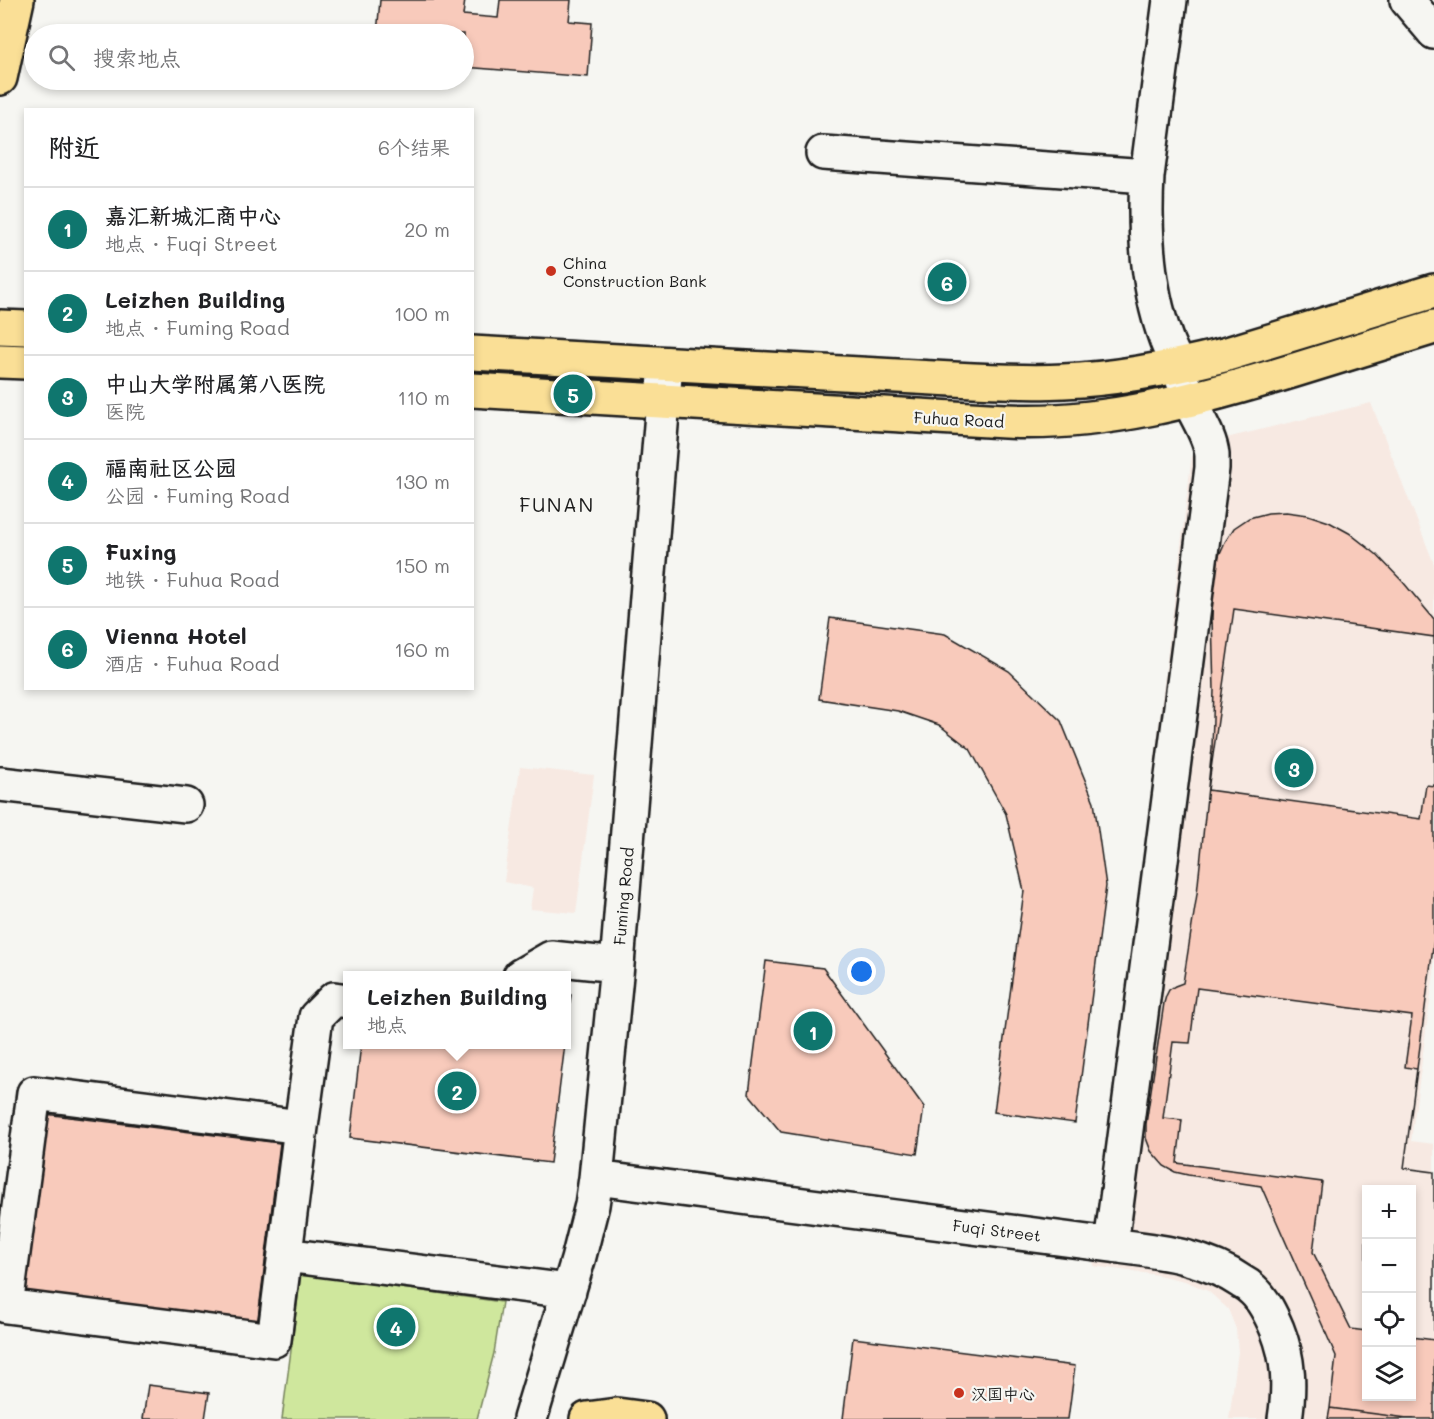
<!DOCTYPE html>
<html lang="zh">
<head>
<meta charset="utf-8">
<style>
  body { margin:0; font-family:Mali,"LXGW WenKai TC",sans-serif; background:#f2f2f2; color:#202124 }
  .controls { position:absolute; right:18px; bottom:18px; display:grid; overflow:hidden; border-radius:0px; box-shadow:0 3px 9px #0003 }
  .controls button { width:54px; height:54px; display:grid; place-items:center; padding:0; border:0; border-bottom:2px solid #e0e0e0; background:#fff; color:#202124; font:30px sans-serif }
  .you { position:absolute; left:862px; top:972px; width:21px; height:21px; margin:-15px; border:4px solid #fff; border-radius:50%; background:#1a73e8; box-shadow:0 0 0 9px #1a73e833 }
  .badge { display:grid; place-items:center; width:39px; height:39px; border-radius:50%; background:#0f766e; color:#fff; font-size:20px; font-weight:700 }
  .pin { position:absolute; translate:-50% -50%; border:3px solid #fff; box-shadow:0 2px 6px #0006 }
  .popup { position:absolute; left:343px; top:971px; width:228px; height:78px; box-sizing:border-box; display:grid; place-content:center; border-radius:0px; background:#fff; filter:drop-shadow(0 2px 4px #0005); font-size:20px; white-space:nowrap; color:#757577 }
  .popup b { font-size:22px; color:#202124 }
  .popup::after { content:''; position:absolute; left:50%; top:100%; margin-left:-12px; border:12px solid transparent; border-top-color:#fff }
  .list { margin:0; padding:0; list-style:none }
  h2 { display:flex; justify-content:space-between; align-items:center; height:78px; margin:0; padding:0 24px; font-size:26px }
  h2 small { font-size:20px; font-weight:400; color:#757577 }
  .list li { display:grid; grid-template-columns:39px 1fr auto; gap:18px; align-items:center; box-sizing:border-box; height:84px; padding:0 24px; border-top:2px solid #e0e0e0 }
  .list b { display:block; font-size:22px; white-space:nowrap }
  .list p { margin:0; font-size:20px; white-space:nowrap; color:#757577 }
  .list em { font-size:20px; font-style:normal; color:#757577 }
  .icon { flex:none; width:33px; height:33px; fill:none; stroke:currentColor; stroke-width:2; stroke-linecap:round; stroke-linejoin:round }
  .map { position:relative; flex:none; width:1434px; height:1419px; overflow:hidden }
  .search { position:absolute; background:#fff; box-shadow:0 3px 9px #0003; left:24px; top:24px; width:450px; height:66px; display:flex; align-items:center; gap:15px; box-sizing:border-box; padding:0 21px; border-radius:33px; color:#757577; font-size:22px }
  .panel { position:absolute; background:#fff; box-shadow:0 3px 9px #0003; left:24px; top:108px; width:450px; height:582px; border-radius:0px }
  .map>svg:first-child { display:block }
  .built { fill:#f7e9e2; fill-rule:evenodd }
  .green { fill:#cfe79d; stroke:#76825c; stroke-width:1.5 }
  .building { fill:#f8cabb; stroke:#1c1c1c; stroke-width:1.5; fill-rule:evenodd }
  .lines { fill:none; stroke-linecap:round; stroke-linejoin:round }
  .minor-casing { stroke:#1c1c1c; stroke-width:38 }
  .major-casing { stroke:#1c1c1c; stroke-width:38 }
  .minor { stroke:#f6f6f2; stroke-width:33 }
  .major { stroke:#fadf96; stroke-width:33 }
  .poi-dot { fill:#c8321e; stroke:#f6f6f2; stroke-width:2 }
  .labels { text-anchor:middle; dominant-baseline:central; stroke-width:4.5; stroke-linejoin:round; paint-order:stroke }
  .poi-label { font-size:16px; fill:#1c1c1c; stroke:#f6f6f2; text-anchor:start }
  .street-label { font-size:16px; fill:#1c1c1c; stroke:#f6f6f2 }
  .quarter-label { font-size:20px; letter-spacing:1.5px; fill:#1c1c1c; stroke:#f6f6f2 }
</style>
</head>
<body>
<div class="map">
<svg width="1434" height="1419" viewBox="0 0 1434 1419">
  <rect width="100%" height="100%" fill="#f6f6f2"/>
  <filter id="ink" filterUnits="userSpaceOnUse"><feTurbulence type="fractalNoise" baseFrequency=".0167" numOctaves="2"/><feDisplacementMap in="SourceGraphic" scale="12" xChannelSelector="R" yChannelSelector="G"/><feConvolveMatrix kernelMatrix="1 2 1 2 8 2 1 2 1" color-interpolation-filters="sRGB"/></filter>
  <g filter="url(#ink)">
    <!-- built -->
    <path class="built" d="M1371,403L1434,564V972L1411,1141L1434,1144V1419H1229L1238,1352L1236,1329L1228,1309L1208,1291L1185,1281L1158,1275L1093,1266L1193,446ZM1366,1190H1412V1396H1366Z
      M520,767L594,775L576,913L530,909L533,888L504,882Z"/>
    <!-- green -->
    <path class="green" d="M301,1274L502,1302L494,1353L477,1419H282Z"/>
    <!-- building -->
    <path class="building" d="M380,0H465L463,15L498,18L500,0H571L569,21L592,23L588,77L464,67V34H377Z
      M1286,512L1308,515L1329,522L1349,533L1376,554L1403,582L1434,619V939L1404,1168L1434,1172V1419H1415L1330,1408L1336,1356L1261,1186L1188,1175L1175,1172L1164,1166L1151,1151L1146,1138V1124L1164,1003L1166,996L1169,990L1175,986L1183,983L1197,894L1212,748L1214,690L1212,618L1213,582L1217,560L1225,542L1234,528L1249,518L1268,513ZM1366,1190H1412V1396H1366Z
      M1234,609L1434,637V786L1426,785L1421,819L1208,790Z
      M830,618L945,634L1009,671L1061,721L1094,802L1106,886L1075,1123L994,1112L1024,891L1006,814L970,749L939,725L898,711L819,699Z
      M766,961L823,968L924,1107L917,1154L781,1132L749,1094Z
      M1197,988L1412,1016L1405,1067L1417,1069L1404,1168L1434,1172V1340L1412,1337V1190H1366V1331L1351,1329L1313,1252L1322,1182L1177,1163L1182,1120L1163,1118L1173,1042L1190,1043Z
      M566,995H571L566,1030Z
      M361,1044H565L550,1163L350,1138Z
      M45,1114L280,1143L257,1326L22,1297Z
      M853,1338L1075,1366L1068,1419H843Z
      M148,1385L209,1393L205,1419H143Z
      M1330,1408L1415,1419H1328Z"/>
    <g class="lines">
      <!-- minor casing -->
      <g class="minor-casing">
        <path id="minor" d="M1407,0L1434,32
          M823,153L1147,176C1144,230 1147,288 1166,339C1169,348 1174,356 1177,365C1182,376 1185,388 1189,399C1196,417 1210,435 1212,455C1212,459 1212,464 1212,468L1111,1245
          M1147,176L1170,0
          M0,784L186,805
          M520,976L551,958L617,965
          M34,1093L301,1127L274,1340L6,1306Z
          M301,1127L316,1017L334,999L348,1001
          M596,1178L1111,1245C1156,1251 1203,1255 1242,1282C1246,1284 1250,1287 1253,1290C1264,1300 1271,1315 1277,1329C1289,1359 1290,1387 1285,1419
          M285,1255L569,1291
          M530,1419L578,1260L592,1205L596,1178L617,965L666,364"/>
      </g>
      <!-- major casing -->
      <g class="major-casing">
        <path id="major" d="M0,78L17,0
          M0,327L26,328
          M472,353L952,379C990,381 1027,383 1064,381C1118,379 1172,368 1224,355L1434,291
          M0,361L26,362
          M472,390L1005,421C1105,426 1200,399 1295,370C1341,356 1388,341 1434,327
          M587,1419L617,1415L647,1419"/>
      </g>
      <!-- minor -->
      <use href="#minor" class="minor"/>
      <!-- major -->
      <use href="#major" class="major"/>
    </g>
  </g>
  <!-- markers -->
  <g class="poi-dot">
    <circle cx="551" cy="271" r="6"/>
    <circle cx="959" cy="1393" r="6"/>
  </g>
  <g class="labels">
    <!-- poi labels -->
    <g class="poi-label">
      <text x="563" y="262">China<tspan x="563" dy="18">Construction Bank</tspan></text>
      <text x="971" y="1393">汉国中心</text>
    </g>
    <!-- street labels -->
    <g class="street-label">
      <text transform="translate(959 419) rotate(3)">Fuhua Road</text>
      <text transform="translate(623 896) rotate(-85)">Fuming Road</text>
      <text transform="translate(997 1230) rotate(7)">Fuqi Street</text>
    </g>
    <!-- quarter labels -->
    <g class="quarter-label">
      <text x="557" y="504">FUNAN</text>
    </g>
  </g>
</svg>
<div class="controls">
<button>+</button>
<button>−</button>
<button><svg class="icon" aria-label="locate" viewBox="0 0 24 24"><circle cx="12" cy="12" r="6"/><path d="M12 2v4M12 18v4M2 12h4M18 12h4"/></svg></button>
<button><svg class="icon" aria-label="layers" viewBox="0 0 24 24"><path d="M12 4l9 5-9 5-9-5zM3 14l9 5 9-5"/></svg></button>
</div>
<div class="you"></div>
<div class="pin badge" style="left:813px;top:1031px">1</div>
<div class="pin badge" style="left:457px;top:1091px">2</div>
<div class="popup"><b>Leizhen Building</b>地点</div>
<div class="pin badge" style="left:1294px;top:768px">3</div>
<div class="pin badge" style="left:396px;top:1327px">4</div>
<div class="pin badge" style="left:573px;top:394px">5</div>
<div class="pin badge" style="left:947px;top:282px">6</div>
<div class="search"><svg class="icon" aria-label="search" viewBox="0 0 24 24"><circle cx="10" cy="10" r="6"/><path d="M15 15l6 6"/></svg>搜索地点</div>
<section class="panel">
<h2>附近<small>6个结果</small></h2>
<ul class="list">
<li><span class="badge">1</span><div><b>嘉汇新城汇商中心</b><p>地点 · Fuqi Street</p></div><em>20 m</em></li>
<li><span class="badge">2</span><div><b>Leizhen Building</b><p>地点 · Fuming Road</p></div><em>100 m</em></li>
<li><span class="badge">3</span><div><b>中山大学附属第八医院</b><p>医院</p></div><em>110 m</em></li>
<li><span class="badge">4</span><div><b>福南社区公园</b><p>公园 · Fuming Road</p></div><em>130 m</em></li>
<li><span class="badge">5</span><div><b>Fuxing</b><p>地铁 · Fuhua Road</p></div><em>150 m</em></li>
<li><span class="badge">6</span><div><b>Vienna Hotel</b><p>酒店 · Fuhua Road</p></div><em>160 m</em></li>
</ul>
</section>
</div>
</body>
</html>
